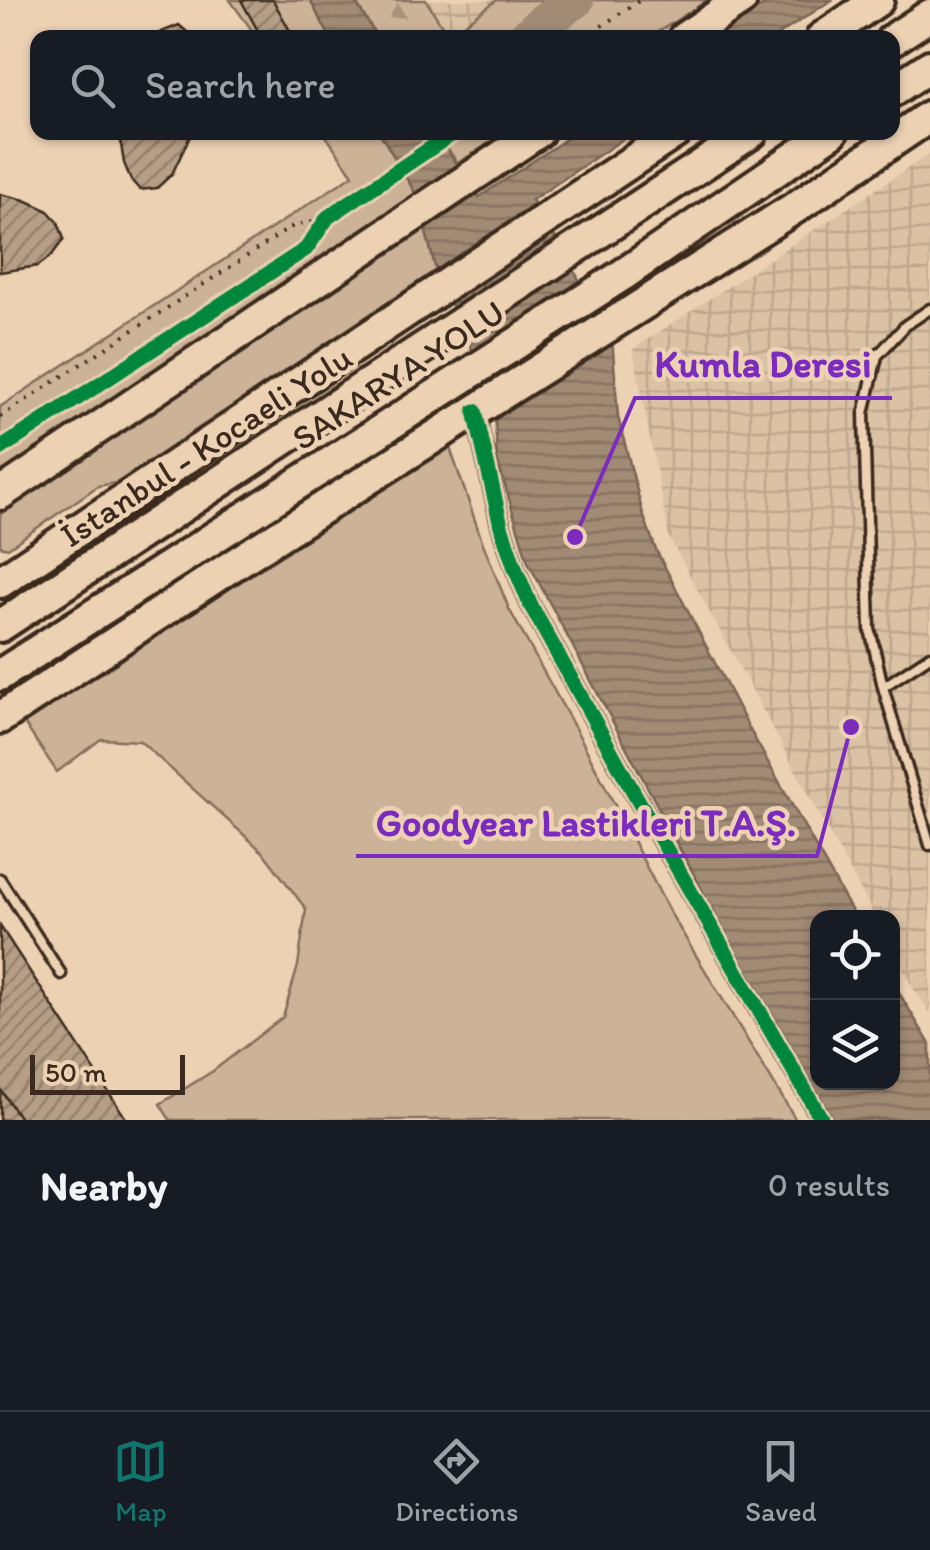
<!DOCTYPE html>
<html lang="en">
<head>
<meta charset="utf-8">
<style>
  body { margin:0; font-family:Itim,sans-serif; background:#242831; color:#f1f3f6 }
  .controls { position:absolute; right:30px; bottom:30px; display:grid; overflow:hidden; border-radius:20px; box-shadow:0 2px 8px #0004 }
  .controls button { width:90px; height:90px; display:grid; place-items:center; padding:0; border:0; border-bottom:2px solid #363941; background:#171b24; color:#f1f3f6; font:50px sans-serif }
  .scale { position:absolute; left:30px; bottom:25px; width:155px; box-sizing:border-box; padding-left:10px; border:5px solid #3b2a1e; border-top:0; font-size:28px; line-height:35px; white-space:nowrap; color:#3b2a1e; -webkit-text-stroke:8px #ecd1b3; paint-order:stroke }
  .list { margin:0; padding:0; list-style:none }
  h2 { display:flex; justify-content:space-between; align-items:center; height:130px; margin:0; padding:0 40px; font-size:42px }
  h2 small { font-size:32px; font-weight:400; color:#9ea1a6 }
  .icon { flex:none; width:55px; height:55px; fill:none; stroke:currentColor; stroke-width:2; stroke-linecap:round; stroke-linejoin:round }
  .map { position:relative; flex:none; width:930px; height:1120px; overflow:hidden }
  .search { position:absolute; background:#171b24; box-shadow:0 2px 8px #0004; left:30px; right:30px; top:30px; height:110px; display:flex; align-items:center; gap:25px; box-sizing:border-box; padding:0 35px; border-radius:20px; color:#9ea1a6; font-size:38px }
  .sheet { height:290px; background:#171b24 }
  nav { display:flex; justify-content:space-around; align-items:center; box-sizing:border-box; height:140px; border-top:2px solid #363941; background:#171b24; font-size:28px; color:#9ea1a6 }
  nav a { display:grid; justify-items:center; gap:5px }
  nav .on { color:#0f766e }
  .map>svg:first-child { display:block }
  .industrial { fill:url(#industrial-grid) }
  .green { fill:#ccb398; stroke:#846e5b; stroke-width:2.5 }
  .forest { fill:url(#forest-firs); stroke:#846e5b; stroke-width:2.5 }
  .water { fill:url(#water-rules); stroke:#796452; stroke-width:2.5 }
  .lines { fill:none; stroke-linecap:round; stroke-linejoin:round }
  .river { stroke:#a28b74; stroke-width:38 }
  .building { fill:url(#building-hatch); stroke:#3b2a1e; stroke-width:2.5 }
  .lane-casing { stroke:#3b2a1e; stroke-width:15 }
  .street-casing { stroke:#3b2a1e; stroke-width:22 }
  .highway-casing { stroke:#3b2a1e; stroke-width:38 }
  .path { stroke:#3b2a1e; stroke-width:4; stroke-dasharray:2.5 8; stroke-linecap:butt }
  .lane { stroke:#ecd1b3; stroke-width:8 }
  .street { stroke:#ecd1b3; stroke-width:15 }
  .highway { stroke:#ecd1b3; stroke-width:30 }
  .cycleway-casing { stroke:#ecd1b3; stroke-width:21 }
  .cycleway { stroke:#00873e; stroke-width:15 }
  .labels { text-anchor:middle; dominant-baseline:central; stroke-width:9; stroke-linejoin:round; paint-order:stroke }
  .street-label { font-size:35px; fill:#3b2a1e; stroke:#ecd1b3 }
  .leader { fill:none; stroke:#7b2cbf; stroke-width:4 }
  .callout-dot { fill:#7b2cbf; stroke:#ecd1b3; stroke-width:4 }
  .callout-label { font-size:38px; text-anchor:middle; font-weight:bold; fill:#7b2cbf; stroke:#ecd1b3; stroke-width:9; stroke-linejoin:round; paint-order:stroke }
</style>
</head>
<body>
<div class="map">
<svg width="930" height="1120" viewBox="0 0 930 1120">
  <defs>
    <pattern id="industrial-grid" width="8" height="8" patternUnits="userSpaceOnUse" patternTransform="scale(2.5)"><rect width="8" height="8" fill="#dcc2a5"/><path d="M0 4h8M4 0v8" fill="none" stroke="#bea78e"/></pattern>
    <pattern id="forest-firs" width="22" height="20" patternUnits="userSpaceOnUse" patternTransform="scale(2.5)"><rect width="22" height="20" fill="#ccb398"/><path d="M5 1l3.5 6h-7zM16 11l3.5 6h-7z" fill="#a7927b"/></pattern>
    <pattern id="water-rules" width="6" height="5" patternUnits="userSpaceOnUse" patternTransform="scale(2.5)"><rect width="6" height="5" fill="#a28b74"/><path d="M0 2.5h6" fill="none" stroke="#85725f"/></pattern>
    <pattern id="building-hatch" width="6" height="6" patternUnits="userSpaceOnUse" patternTransform="scale(2.5)"><rect width="6" height="6" fill="#b59e85"/><path d="M-1 1l2-2M0 6l6-6M5 7l2-2" fill="none" stroke="#94816c"/></pattern>
  </defs>
  <rect width="100%" height="100%" fill="#ecd1b3"/>
  <filter id="ink" filterUnits="userSpaceOnUse"><feTurbulence type="fractalNoise" baseFrequency=".01" numOctaves="2"/><feDisplacementMap in="SourceGraphic" scale="20" xChannelSelector="R" yChannelSelector="G"/><feConvolveMatrix kernelMatrix="1 2 1 2 8 2 1 2 1" color-interpolation-filters="sRGB"/></filter>
  <g filter="url(#ink)">
    <!-- industrial -->
    <path class="industrial" d="M426,0H497L448,36Z
      M930,154V1012L913,988L893,950L892,918L875,917L669,537L633,349Z"/>
    <!-- green -->
    <path class="green" d="M230,0H310L330,37H257Z
      M497,0H708L650,37L449,38L448,36Z
      M324,133H380L416,194L0,479V407L353,175Z
      M436,133H505L458,163Z
      M423,221L436,270L127,481L98,486L8,548L0,546V515L6,509Z
      M448,442L482,541L509,609L582,741L669,911L796,1120H170L160,1104L213,1071L283,1017L298,966L306,909L263,852L140,741L101,739L57,772L22,720L195,611Z"/>
    <!-- forest -->
    <path class="forest" d="M354,0H426L449,37H377Z"/>
    <!-- water -->
    <path class="water" d="M310,0H354L377,37H330Z
      M771,0H832L775,37H715Z
      M380,133H436L479,197L575,133H632L532,200L566,255L588,297L611,324L618,417L643,514L656,550L750,730L855,917L818,918V1082H892L893,983L930,1044V1120H832L752,984L528,562L497,459L494,399L436,270L416,194Z"/>
    <g class="lines">
      <!-- river -->
      <path class="river" d="M526,38L542,23L575,0"/>
    </g>
    <!-- building -->
    <path class="building" d="M241,0H273L294,38H262Z
      M179,25L194,38H151L159,33Z
      M119,132H192L172,174L157,188L140,190L131,180L124,163Z
      M0,194L25,200L47,210L58,222L64,239L51,256L38,266L0,272Z
      M0,926L127,1120H21L0,1089Z
      M0,1089L21,1120H0Z"/>
    <g class="lines">
      <!-- lane casing -->
      <g class="lane-casing">
        <path id="lane" d="M930,309L906,325L877,356L864,414L870,629L883,687L930,845
          M883,687L930,656
          M0,879L61,974"/>
      </g>
      <!-- street casing -->
      <g class="street-casing">
        <path id="street" d="M475,411L501,526L515,568L530,604L633,791L822,1120"/>
      </g>
      <!-- highway casing -->
      <g class="highway-casing">
        <path id="highway" d="M684,38L741,0
          M822,38L878,0
          M892,40L930,15
          M892,91L930,66
          M0,494L538,132
          M0,582L676,132
          M0,626L752,132
          M0,675L621,276L832,132
          M0,718L250,554L796,207L930,116"/>
      </g>
      <!-- path -->
      <path class="path" d="M584,38L640,0
        M0,417L293,226L328,217"/>
      <!-- lane -->
      <use href="#lane" class="lane"/>
      <!-- street -->
      <use href="#street" class="street"/>
      <!-- highway -->
      <use href="#highway" class="highway"/>
      <!-- cycleway casing -->
      <g class="cycleway-casing">
        <path id="cycleway" d="M475,411L501,526L515,568L530,604L633,791L822,1120
          M0,449L306,249L328,217L455,132"/>
      </g>
      <!-- cycleway -->
      <use href="#cycleway" class="cycleway"/>
    </g>
  </g>
  <g class="labels">
    <!-- street labels -->
    <g class="street-label">
      <text transform="translate(398 375) rotate(-33)">SAKARYA YOLU</text>
      <text transform="translate(206 446) rotate(-33)">İstanbul - Kocaeli Yolu</text>
    </g>
  </g>
  <!-- callouts -->
  <path class="leader" d="M575 537L635 398H892M851 727L817 856H356"/>
  <g class="callout-dot">
    <circle cx="575" cy="537" r="10"/>
    <circle cx="851" cy="727" r="10"/>
  </g>
  <g class="callout-label">
    <text x="763" y="377">Kumla Deresi</text>
    <text x="586" y="836">Goodyear Lastikleri T.A.Ş.</text>
  </g>
</svg>
<div class="controls">
<button><svg class="icon" aria-label="locate" viewBox="0 0 24 24"><circle cx="12" cy="12" r="6"/><path d="M12 2v4M12 18v4M2 12h4M18 12h4"/></svg></button>
<button><svg class="icon" aria-label="layers" viewBox="0 0 24 24"><path d="M12 4l9 5-9 5-9-5zM3 14l9 5 9-5"/></svg></button>
</div>
<div class="scale">50 m</div>
<div class="search"><svg class="icon" aria-label="search" viewBox="0 0 24 24"><circle cx="10" cy="10" r="6"/><path d="M15 15l6 6"/></svg>Search here</div>
</div>
<section class="sheet">
<h2>Nearby<small>0 results</small></h2>
<ul class="list">
</ul>
</section>
<nav>
<a class="on"><svg class="icon" aria-label="map" viewBox="0 0 24 24"><path d="M3 6l6-2 6 2 6-2v14l-6 2-6-2-6 2zM9 4v14M15 6v14"/></svg>Map</a>
<a><svg class="icon" aria-label="directions" viewBox="0 0 24 24"><path d="M12 3l9 9-9 9-9-9zM9 14v-3h6M13 9l2 2-2 2"/></svg>Directions</a>
<a><svg class="icon" aria-label="saved" viewBox="0 0 24 24"><path d="M7 4h10v16l-5-4-5 4z"/></svg>Saved</a>
</nav>
</body>
</html>
